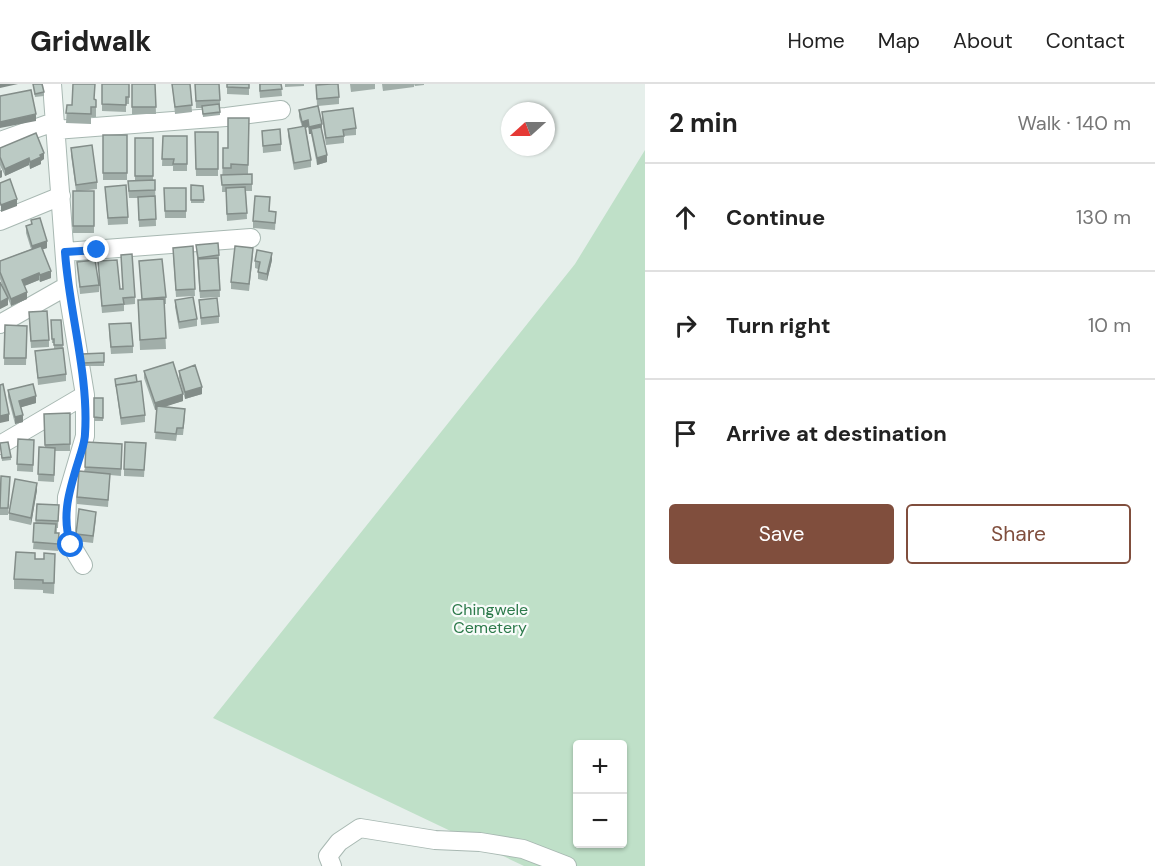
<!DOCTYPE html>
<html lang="en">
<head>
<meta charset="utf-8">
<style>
  body { margin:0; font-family:"DM Sans",sans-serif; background:#f2f2f2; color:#222 }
  .controls { position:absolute; right:18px; bottom:18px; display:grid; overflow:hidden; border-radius:6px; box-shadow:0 2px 4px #0004 }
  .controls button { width:54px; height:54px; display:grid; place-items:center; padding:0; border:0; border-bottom:2px solid #e0e0e0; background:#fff; color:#222; font:30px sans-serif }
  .compass { position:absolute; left:501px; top:18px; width:54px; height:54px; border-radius:50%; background:#fff; box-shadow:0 2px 4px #0004; rotate:249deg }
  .stop { position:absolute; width:18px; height:18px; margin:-14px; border:4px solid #1a73e8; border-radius:50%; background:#fff }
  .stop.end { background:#1a73e8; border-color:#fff; box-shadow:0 2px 6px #0008 }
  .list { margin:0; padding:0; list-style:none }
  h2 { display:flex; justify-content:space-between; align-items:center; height:78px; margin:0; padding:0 24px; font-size:26px }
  h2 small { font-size:20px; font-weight:400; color:#767676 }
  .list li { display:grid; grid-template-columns:39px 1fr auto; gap:18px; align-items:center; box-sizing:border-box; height:108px; padding:0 24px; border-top:2px solid #e0e0e0 }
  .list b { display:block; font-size:22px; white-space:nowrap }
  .list em { font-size:20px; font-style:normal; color:#767676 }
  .actions { display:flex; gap:12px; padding:18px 24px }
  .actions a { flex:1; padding:14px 0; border:2px solid #804e3d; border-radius:6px; text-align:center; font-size:21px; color:#804e3d }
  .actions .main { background:#804e3d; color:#fff }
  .icon { flex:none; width:33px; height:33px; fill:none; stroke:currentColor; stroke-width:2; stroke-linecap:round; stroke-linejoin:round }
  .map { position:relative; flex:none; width:645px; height:782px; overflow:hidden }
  header { display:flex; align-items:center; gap:36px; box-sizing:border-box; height:84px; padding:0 30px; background:#fff; border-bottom:2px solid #e0e0e0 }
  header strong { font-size:28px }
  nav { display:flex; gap:33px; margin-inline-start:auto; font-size:21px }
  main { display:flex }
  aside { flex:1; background:#fff }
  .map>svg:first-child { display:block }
  .green { fill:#bfe0c8; fill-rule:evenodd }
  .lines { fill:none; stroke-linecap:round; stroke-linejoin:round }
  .minor-casing { stroke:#a8b8b2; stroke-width:20 }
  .minor { stroke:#fff; stroke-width:18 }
  .wall { fill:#a1aea9 }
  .shaded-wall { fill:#838d89 }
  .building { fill:#bbcac4; stroke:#838d89; stroke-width:1.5 }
  .route { stroke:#1a73e8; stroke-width:8 }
  .labels { text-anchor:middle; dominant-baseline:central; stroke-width:4.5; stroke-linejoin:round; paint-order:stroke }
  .park-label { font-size:16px; fill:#2d7a4b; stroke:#f7fbf9 }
</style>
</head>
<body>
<header>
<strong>Gridwalk</strong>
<nav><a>Home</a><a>Map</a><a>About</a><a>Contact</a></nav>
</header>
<main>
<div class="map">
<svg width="645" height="782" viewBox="0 0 645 782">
  <rect width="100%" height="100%" fill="#e6efeb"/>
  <!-- green -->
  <path class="green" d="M645,66V782H524L213,634L575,180ZM578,660H622V760H578Z"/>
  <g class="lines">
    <!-- minor casing -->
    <g class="minor-casing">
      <path id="minor" d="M52,0L67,202L85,311V352L67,413L66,448L71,461L83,481
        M55,46L226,33L281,26
        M0,57L54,38
        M0,137L61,112
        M65,168L251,154
        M0,240L67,202
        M0,361L85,311
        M332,782L328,772L339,758L360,744L435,756L480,758L523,765L567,782"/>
    </g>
    <!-- minor -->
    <use href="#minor" class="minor"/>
  </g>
  <!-- wall -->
  <path class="wall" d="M33,0L44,8V12L35,13Z
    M102,0H129V20H126V28L102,27Z
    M132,0H155L156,30H132Z
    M172,0H190L192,28L175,30Z
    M195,0L220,16V31L203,33L202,24H196Z
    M227,0H252H249V11L227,10Z
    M259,0H281L282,12L260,14Z
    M285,0H304V2L285,3Z
    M350,0H375V5L351,8Z
    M382,0H414V3L383,7Z
    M414,0H424V1L415,2Z
    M316,1L339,13V20L318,22L327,78L317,81L311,50H309L308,43L306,44L311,76V83L294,86L288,52V45L302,43L299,33V26L317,22Z
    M95,16H96V33H91V40L66,39L67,21H72Z
    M322,28L356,44V51L344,52V59L326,61L322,35Z
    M249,34L248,90H252V107H246L247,135L227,137L226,108H222L223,64H228Z
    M262,47L281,60V67L263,69Z
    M195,48H218V92H196Z
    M103,51H127V96H103Z
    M163,52H187V87H173V82H162Z
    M135,54H153V96H155L156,142L139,143L138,114H129L128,104L135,96Z
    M0,64L44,75L41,77V80L30,85L29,81L5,92L0,81L2,93L0,94Z
    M71,64L97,98V105L80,107H94V149H73V107H76L71,71Z
    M191,101L203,102L204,119H191Z
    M105,103L128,133V140L108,141Z
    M164,104H186V134H165Z
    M270,127L276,128L275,146L253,144V137Z
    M31,136L47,164L43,165L51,194L40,198L39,196L24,202L27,215L11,222L8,215V221L0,225V198L5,209L0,195V177L31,165L26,149V142L31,140Z
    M196,161L219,171V178L220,213L200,214Z
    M193,162L195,212L176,213L173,170Z
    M121,171L135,213V220L124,221V227L102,229L98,177L120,205H123Z
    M253,171L249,207L231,205V198Z
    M272,176L267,197L258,195V185L255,184V177Z
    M139,177L166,213V220H164L166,265L140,266L138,216H142Z
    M77,178L99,201V208L80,210Z
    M175,216L197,235V242L179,245L175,223Z
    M199,216L219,232V239L201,241Z
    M29,235L49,256V263L31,264Z
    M51,236H61L63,264L66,290V297L38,301L35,267L54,265V259H52Z
    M5,241L27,242L26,281H4Z
    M109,247L133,262V269L111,270Z
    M82,270L104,278V282H83Z
    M144,287L183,317L165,322L185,332L183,351H177L176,357L155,355L157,325L155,326L144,294Z
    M179,287L202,310L185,315L179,294Z
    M115,295L145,331V338L121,341Z
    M8,306L36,319L21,323L23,338L15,340L8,313Z
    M94,314H103V337H94Z
    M70,329V367H55L54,398L38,397L39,363H45L44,330Z
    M18,355L34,356L33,388L17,387Z
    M86,358L122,360L121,392L110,391L108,423L77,420V413L85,387Z
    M0,359L11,373V376L2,377Z
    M146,359L144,393L124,392V385Z
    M10,393L8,431H0V420Z
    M37,406L31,441L9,436V429Z
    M37,420L59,421L58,444H56L55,449H59L58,467L33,465Z
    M96,435L93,459L76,457V450Z
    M35,475L55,480L54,510L43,509V506L14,505V495Z"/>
  <!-- shaded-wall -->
  <path class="shaded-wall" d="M0,0H18L0,4Z
    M36,30V37L0,44V38Z
    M308,36V43L302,45V38Z
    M322,40V47L311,45V50H309V43Z
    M44,69V75L41,77V80L30,85V78L40,71Z
    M327,71V78L317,81V74Z
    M29,74V81L5,92V85Z
    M2,86V93L0,94V87Z
    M17,115V122L1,128V121Z
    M47,157V164L32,169V162Z
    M272,169V176L267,197V190Z
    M51,187V194L40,198V191Z
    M39,189V196L22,203V196Z
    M27,208V215L11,222V215Z
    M8,214V221L0,225V218Z
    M202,303V310L185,315V308Z
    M183,310V317L155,326V319Z
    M36,312V319L19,324V317Z
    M9,330V337L0,339V332Z
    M23,331V338L15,340V333Z
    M37,399V406L31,441V434Z"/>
  <!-- building -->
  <path class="building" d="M33,0H42L44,8L35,10Z
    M73,0H95L94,15L96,16V23H91V30L66,29L67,21H72Z
    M102,0H129V13H126V21L102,20Z
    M132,0H155L156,23H132Z
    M172,0H190L192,21L175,23Z
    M195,0H219L220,16L196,17Z
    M227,0H249V4L227,3Z
    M260,0H281L282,5L260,7Z
    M331,0H338L339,13L317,15L316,1Z
    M31,6L36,30L0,38V12Z
    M219,20L220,28L203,30L202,22Z
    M318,22L322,40L309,43L308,36L302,38L299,26Z
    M353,24L356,44L343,46L344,52L326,54L322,28Z
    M228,34H249L248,81L231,80V84H223V64H228Z
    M305,42L311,76L294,79L288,45Z
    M321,43L327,71L317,74L311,45Z
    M280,45L281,60L263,62L262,47Z
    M195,48H218V85H196Z
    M36,49L44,69L40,71L41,73L30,78L29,74L5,85L0,73V64Z
    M103,51H127V89H103Z
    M163,52H187V80H173L174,75H162Z
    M135,54H153V92H135Z
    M92,61L97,98L76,101L71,64Z
    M252,90V100L222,101L221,91Z
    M10,95L17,115L1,121L0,118V99Z
    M155,96V106L129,107L128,97Z
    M126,101L128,133L108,134L105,103Z
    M191,101L203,102L204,116H191Z
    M245,103L247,129L227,130L226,104Z
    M164,104H186V127H165Z
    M73,107H94V142H73Z
    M155,112L156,135L139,136L138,113Z
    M255,112L270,113L269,127L276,128L275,139L253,137Z
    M40,134L47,157L32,162L26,142L32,140L31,136Z
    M218,159L219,171L198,174L196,161Z
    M41,162L51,187L40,191L39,189L22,196L27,208L11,215L0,188V177Z
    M193,162L195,205L176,206L173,164Z
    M235,162L253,164L249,200L231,198Z
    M257,166L272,169L267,190L258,188L260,178L255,177Z
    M132,170L135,213L123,214L124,220L102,222L98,177L117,176L120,205H123L121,171Z
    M218,174L220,206L200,207L198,175Z
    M162,175L166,213L142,215L139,177Z
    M95,176L99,201L80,203L77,178Z
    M0,198L8,214L0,218Z
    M193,213L197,235L179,238L175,216Z
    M217,214L219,232L201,234L199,216Z
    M164,215L166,254L140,256L138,216Z
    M47,227L49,256L31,257L29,228Z
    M51,236H61L63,261H54V255H52Z
    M131,239L133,262L111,263L109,240Z
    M5,241L27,242L26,274H4Z
    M63,264L66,290L38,294L35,267Z
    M104,269V278L83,279L82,270Z
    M173,278L183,310L155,319L144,287Z
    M195,281L202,303L185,308L179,287Z
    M136,291L137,298L116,301V303L115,295Z
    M141,297L145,331L121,334L116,301Z
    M3,300L9,330L0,332V301Z
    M33,300L36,312L19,317L23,331L15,333L8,306Z
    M94,314H103V334L94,333Z
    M157,322L185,325L183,344H177L176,350L155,348Z
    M70,329V360L45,361L44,330Z
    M18,355L34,356L33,381L17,380Z
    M8,358L11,373L2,374L0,359Z
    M86,358L122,360L121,385L85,383Z
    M125,358L146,359L144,386L124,385Z
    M39,363L55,364L54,391L38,390Z
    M79,387L110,390L108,416L77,413Z
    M1,392L10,393L8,424H0Z
    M15,395L37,399L31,434L9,429Z
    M37,420L59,421L58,437L36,436Z
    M79,425L96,428L93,452L76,450Z
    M34,439L56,440L55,449H59L58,460L33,458Z
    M16,468L35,469V475H44V469L55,470L54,499H43V496L14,495Z"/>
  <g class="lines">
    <!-- route -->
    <path class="route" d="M71,461C60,431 71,401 80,372C82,365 85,357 85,350C89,292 69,227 65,168L97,166"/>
  </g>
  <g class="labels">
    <!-- park labels -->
    <g class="park-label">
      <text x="490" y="525">Chingwele<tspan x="490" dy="18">Cemetery</tspan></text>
    </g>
  </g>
</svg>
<div class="controls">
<button>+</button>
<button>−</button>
</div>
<svg class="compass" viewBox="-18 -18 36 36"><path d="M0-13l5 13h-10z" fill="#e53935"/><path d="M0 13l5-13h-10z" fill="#767676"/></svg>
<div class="stop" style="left:71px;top:461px"></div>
<div class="stop end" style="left:97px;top:166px"></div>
</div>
<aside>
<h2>2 min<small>Walk · 140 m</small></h2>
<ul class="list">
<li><svg class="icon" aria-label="ahead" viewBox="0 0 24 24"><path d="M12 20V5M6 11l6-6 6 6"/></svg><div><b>Continue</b></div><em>130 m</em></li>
<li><svg class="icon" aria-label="right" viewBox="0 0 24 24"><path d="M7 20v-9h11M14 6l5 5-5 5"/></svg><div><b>Turn right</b></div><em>10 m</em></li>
<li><svg class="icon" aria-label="arrive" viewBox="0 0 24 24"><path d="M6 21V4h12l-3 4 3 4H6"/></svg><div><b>Arrive at destination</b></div></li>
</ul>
<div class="actions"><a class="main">Save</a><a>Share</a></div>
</aside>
</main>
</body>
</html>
